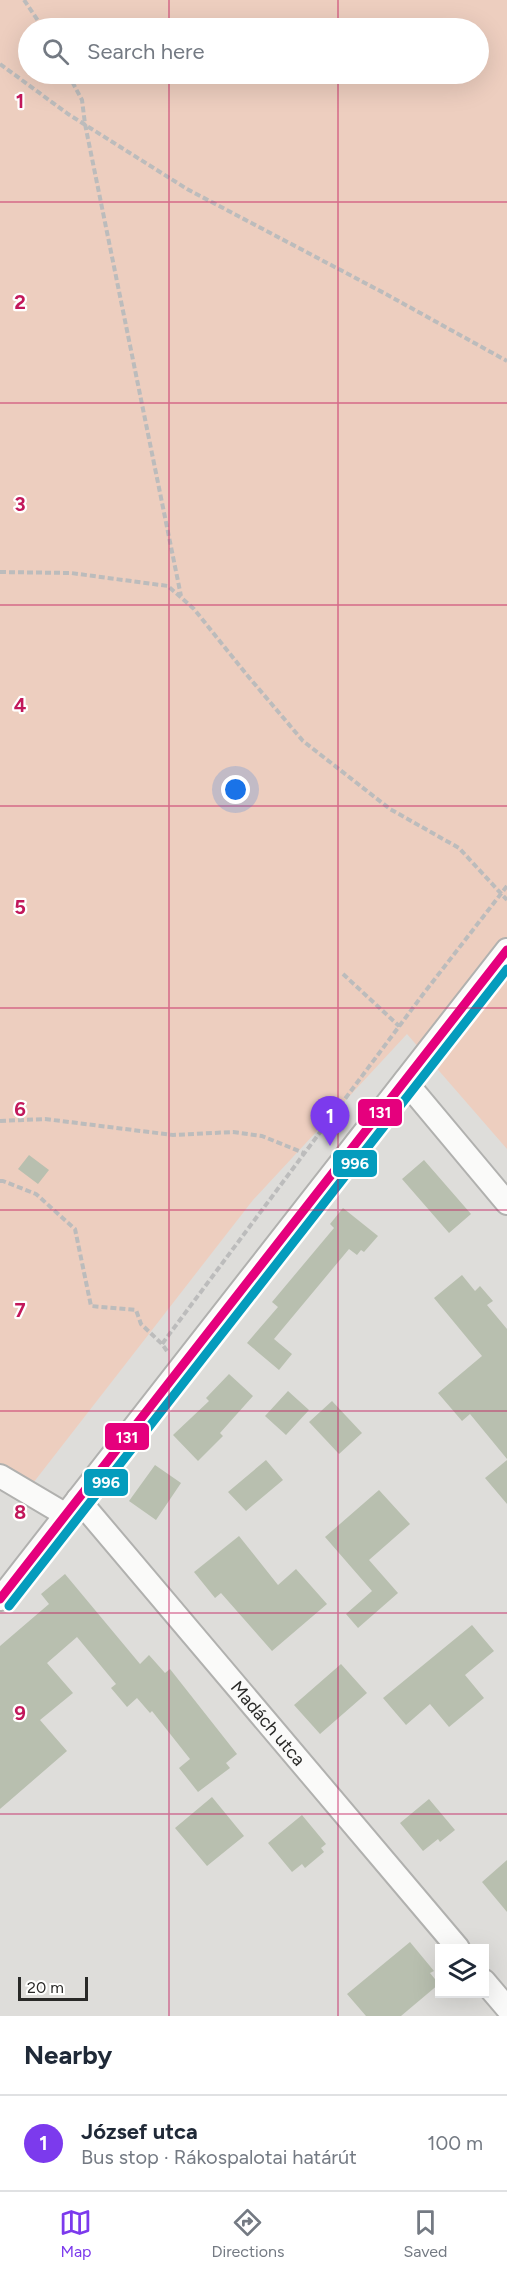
<!DOCTYPE html>
<html lang="en">
<head>
<meta charset="utf-8">
<style>
  body { margin:0; font-family:Figtree,sans-serif; background:#f2f2f3; color:#1f2937 }
  .controls { position:absolute; right:18px; bottom:18px; display:grid; overflow:hidden; border-radius:0px; box-shadow:0 6px 24px #0002 }
  .controls button { width:54px; height:54px; display:grid; place-items:center; padding:0; border:0; border-bottom:2px solid #e0e1e3; background:#fff; color:#1f2937; font:30px sans-serif }
  .scale { position:absolute; left:18px; bottom:15px; width:70px; box-sizing:border-box; padding-left:6px; border:3px solid #292927; border-top:0; font-size:16px; line-height:21px; white-space:nowrap; color:#292927; -webkit-text-stroke:4px #fffffe; paint-order:stroke }
  .you { position:absolute; left:236px; top:790px; width:21px; height:21px; margin:-15px; border:4px solid #fff; border-radius:50%; background:#1a73e8; box-shadow:0 0 0 9px #1a73e833 }
  .badge { display:grid; place-items:center; width:39px; height:39px; border-radius:50%; background:#7c3aed; color:#fff; font-size:20px; font-weight:700 }
  .pin { position:absolute; translate:-50% -50px; filter:drop-shadow(0 2px 3px #0008) }
  .pin::after { content:''; position:absolute; top:32px; width:21px; height:18px; background:inherit; clip-path:polygon(0 0,100% 0,50% 100%) }
  .list { margin:0; padding:0; list-style:none }
  h2 { display:flex; justify-content:space-between; align-items:center; height:78px; margin:0; padding:0 24px; font-size:26px }
  h2 small { font-size:20px; font-weight:400; color:#747a83 }
  .list li { display:grid; grid-template-columns:39px 1fr auto; gap:18px; align-items:center; box-sizing:border-box; height:96px; padding:0 24px; border-top:2px solid #e0e1e3 }
  .list b { display:block; font-size:22px; white-space:nowrap }
  .list p { margin:0; font-size:20px; white-space:nowrap; color:#747a83 }
  .list em { font-size:20px; font-style:normal; color:#747a83 }
  .icon { flex:none; width:33px; height:33px; fill:none; stroke:currentColor; stroke-width:2; stroke-linecap:round; stroke-linejoin:round }
  .map { position:relative; flex:none; width:507px; height:2016px; overflow:hidden }
  .search { position:absolute; background:#fff; box-shadow:0 6px 24px #0002; left:18px; right:18px; top:18px; height:66px; display:flex; align-items:center; gap:15px; box-sizing:border-box; padding:0 21px; border-radius:33px; color:#747a83; font-size:22px }
  .sheet { height:174px; background:#fff }
  nav { display:flex; justify-content:space-around; align-items:center; box-sizing:border-box; height:84px; border-top:2px solid #e0e1e3; background:#fff; font-size:16px; color:#747a83 }
  nav a { display:grid; justify-items:center; gap:3px }
  nav .on { color:#7c3aed }
  .map>svg:first-child { display:block }
  .green { fill:#edcebf; fill-rule:evenodd }
  .building { fill:#b8bfaf }
  .lines { fill:none; stroke-linecap:round; stroke-linejoin:round }
  .minor-casing { stroke:#b1b1af; stroke-width:26 }
  .path { stroke:#bcbcbc; stroke-width:4; stroke-dasharray:6 3; stroke-linecap:butt }
  .minor { stroke:#fafaf9; stroke-width:22 }
  .bus-1-casing { stroke:#fffffe; stroke-width:14 }
  .bus-2-casing { stroke:#fffffe; stroke-width:14 }
  .bus-1 { stroke:#e5007d; stroke-width:9 }
  .bus-2 { stroke:#049cbd; stroke-width:9 }
  .grid { fill:none; stroke:#c2185b; stroke-width:1.5; stroke-opacity:0.55 }
  .labels { text-anchor:middle; dominant-baseline:central; stroke-width:4.5; stroke-linejoin:round; paint-order:stroke }
  .street-label { font-size:18px; fill:#292927; stroke:#fffffe }
  .grid-label { font-size:20px; text-anchor:middle; font-weight:bold; fill:#c2185b; stroke:#fffffe; stroke-width:4.5; stroke-linejoin:round; paint-order:stroke }
  .line-badge { stroke:#fffffe; stroke-width:2 }
  .badge-label { font-size:16px; text-anchor:middle; font-weight:bold; fill:#fff }
</style>
</head>
<body>
<div class="map">
<svg width="507" height="2016" viewBox="0 0 507 2016">
  <rect width="100%" height="100%" fill="#deddda"/>
  <!-- green -->
  <path class="green" d="M0,0H507V1149L407,1034L253,1200L23,1496L0,1483ZM28,28H478V74H28Z"/>
  <!-- building -->
  <path class="building" d="M29,1155L49,1170L38,1184L18,1169Z
    M424,1160L471,1214L449,1233L402,1179Z
    M343,1208L378,1236L364,1252L361,1250L357,1255L349,1249L274,1339L292,1354L279,1370L247,1343L278,1307L272,1302L334,1228L330,1224Z
    M462,1275L475,1291L480,1286L493,1301L487,1305L507,1329V1459L470,1414L462,1421L438,1393L482,1356L434,1298Z
    M229,1374L253,1396L220,1433L223,1436L198,1461L173,1435L209,1401L206,1398Z
    M288,1391L309,1410L286,1435L265,1416Z
    M332,1401L362,1433L339,1454L309,1422Z
    M266,1460L283,1480L246,1511L228,1492Z
    M507,1460V1504L485,1478Z
    M155,1465L181,1483L156,1520L129,1501Z
    M379,1490L410,1524L369,1560L398,1593L358,1628L346,1614L372,1591L325,1537Z
    M239,1536L278,1585L296,1569L327,1604L272,1651L221,1593L215,1598L194,1572Z
    M65,1574L140,1664L149,1655L165,1673L170,1669L237,1754L226,1763L230,1768L198,1792L179,1768L190,1759L152,1711L150,1713L137,1698L127,1707L111,1688L116,1684L77,1637L47,1663L73,1693L40,1720L67,1751L0,1809V1646L49,1604L41,1594Z
    M472,1625L494,1651L465,1675L484,1698L449,1727L430,1704L406,1725L383,1698Z
    M341,1664L367,1693L320,1734L294,1705Z
    M212,1797L244,1836L207,1866L175,1828Z
    M429,1799L455,1830L440,1842L438,1839L423,1851L400,1823Z
    M302,1815L326,1844L321,1848L324,1852L305,1868L302,1864L292,1872L268,1843Z
    M507,1860V1912L482,1882Z
    M410,1942L434,1971L430,1973L439,1984L401,2016H366L347,1994Z"/>
  <g class="lines">
    <!-- minor casing -->
    <g class="minor-casing">
      <g id="minor">
        <path d="M405,1081L507,1203"/>
        <path d="M0,1476L66,1515"/>
        <path id="s1" d="M78,1499L458,1948"/>
        <path d="M0,1599L507,950"/>
        <path d="M484,1981L507,2008"/>
      </g>
    </g>
    <!-- path -->
    <path class="path" d="M24,0L43,28
      M0,64L68,114L187,189L384,293L507,361
      M68,74L82,100L85,124L181,596
      M0,572L71,573L168,586L194,609L247,675L303,741L390,809L459,848L507,900
      M343,974L399,1026
      M0,1121L45,1119L173,1135L233,1132L262,1136L304,1153
      M0,1181H3L36,1194L75,1229L91,1306L136,1310L141,1324L162,1344
      M167,1351L162,1344L424,993L507,886"/>
    <!-- minor -->
    <use href="#minor" class="minor"/>
    <!-- bus-1 casing -->
    <g class="bus-1-casing">
      <path id="bus-1" d="M0,1599L507,950"/>
    </g>
    <!-- bus-2 casing -->
    <g class="bus-2-casing">
      <path id="bus-2" d="M9,1606L507,969"/>
    </g>
    <!-- bus-1 -->
    <use href="#bus-1" class="bus-1"/>
    <!-- bus-2 -->
    <use href="#bus-2" class="bus-2"/>
  </g>
  <!-- grid -->
  <path class="grid" d="M169,0V28M338,0V28M169,74V2016M338,74V2016M0,202H507M0,403H507M0,605H507M0,806H507M0,1008H507M0,1210H507M0,1411H507M0,1613H507M0,1814H507"/>
  <g class="labels">
    <!-- street labels -->
    <g class="street-label">
      <text stroke="none"><textPath href="#s1" startOffset="294">Madách utca</textPath></text>
    </g>
  </g>
  <g class="grid-label">
    <text x="20" y="108">1</text>
    <text x="20" y="309">2</text>
    <text x="20" y="511">3</text>
    <text x="20" y="712">4</text>
    <text x="20" y="914">5</text>
    <text x="20" y="1116">6</text>
    <text x="20" y="1317">7</text>
    <text x="20" y="1519">8</text>
    <text x="20" y="1720">9</text>
  </g>
  <g class="line-badge">
    <rect x="357" y="1098" width="46" height="29" rx="6" fill="#e5007d"/>
    <rect x="332" y="1149" width="46" height="29" rx="6" fill="#049cbd"/>
    <rect x="104" y="1422" width="46" height="29" rx="6" fill="#e5007d"/>
    <rect x="83" y="1468" width="46" height="29" rx="6" fill="#049cbd"/>
  </g>
  <g class="badge-label">
    <text x="380" y="1118">131</text>
    <text x="355" y="1169">996</text>
    <text x="127" y="1443">131</text>
    <text x="106" y="1488">996</text>
  </g>
</svg>
<div class="controls">
<button><svg class="icon" aria-label="layers" viewBox="0 0 24 24"><path d="M12 4l9 5-9 5-9-5zM3 14l9 5 9-5"/></svg></button>
</div>
<div class="scale">20 m</div>
<div class="you"></div>
<div class="pin badge" style="left:330px;top:1146px">1</div>
<div class="search"><svg class="icon" aria-label="search" viewBox="0 0 24 24"><circle cx="10" cy="10" r="6"/><path d="M15 15l6 6"/></svg>Search here</div>
</div>
<section class="sheet">
<h2>Nearby<small></small></h2>
<ul class="list">
<li><span class="badge">1</span><div><b>József utca</b><p>Bus stop · Rákospalotai határút</p></div><em>100 m</em></li>
</ul>
</section>
<nav>
<a class="on"><svg class="icon" aria-label="map" viewBox="0 0 24 24"><path d="M3 6l6-2 6 2 6-2v14l-6 2-6-2-6 2zM9 4v14M15 6v14"/></svg>Map</a>
<a><svg class="icon" aria-label="directions" viewBox="0 0 24 24"><path d="M12 3l9 9-9 9-9-9zM9 14v-3h6M13 9l2 2-2 2"/></svg>Directions</a>
<a><svg class="icon" aria-label="saved" viewBox="0 0 24 24"><path d="M7 4h10v16l-5-4-5 4z"/></svg>Saved</a>
</nav>
</body>
</html>
